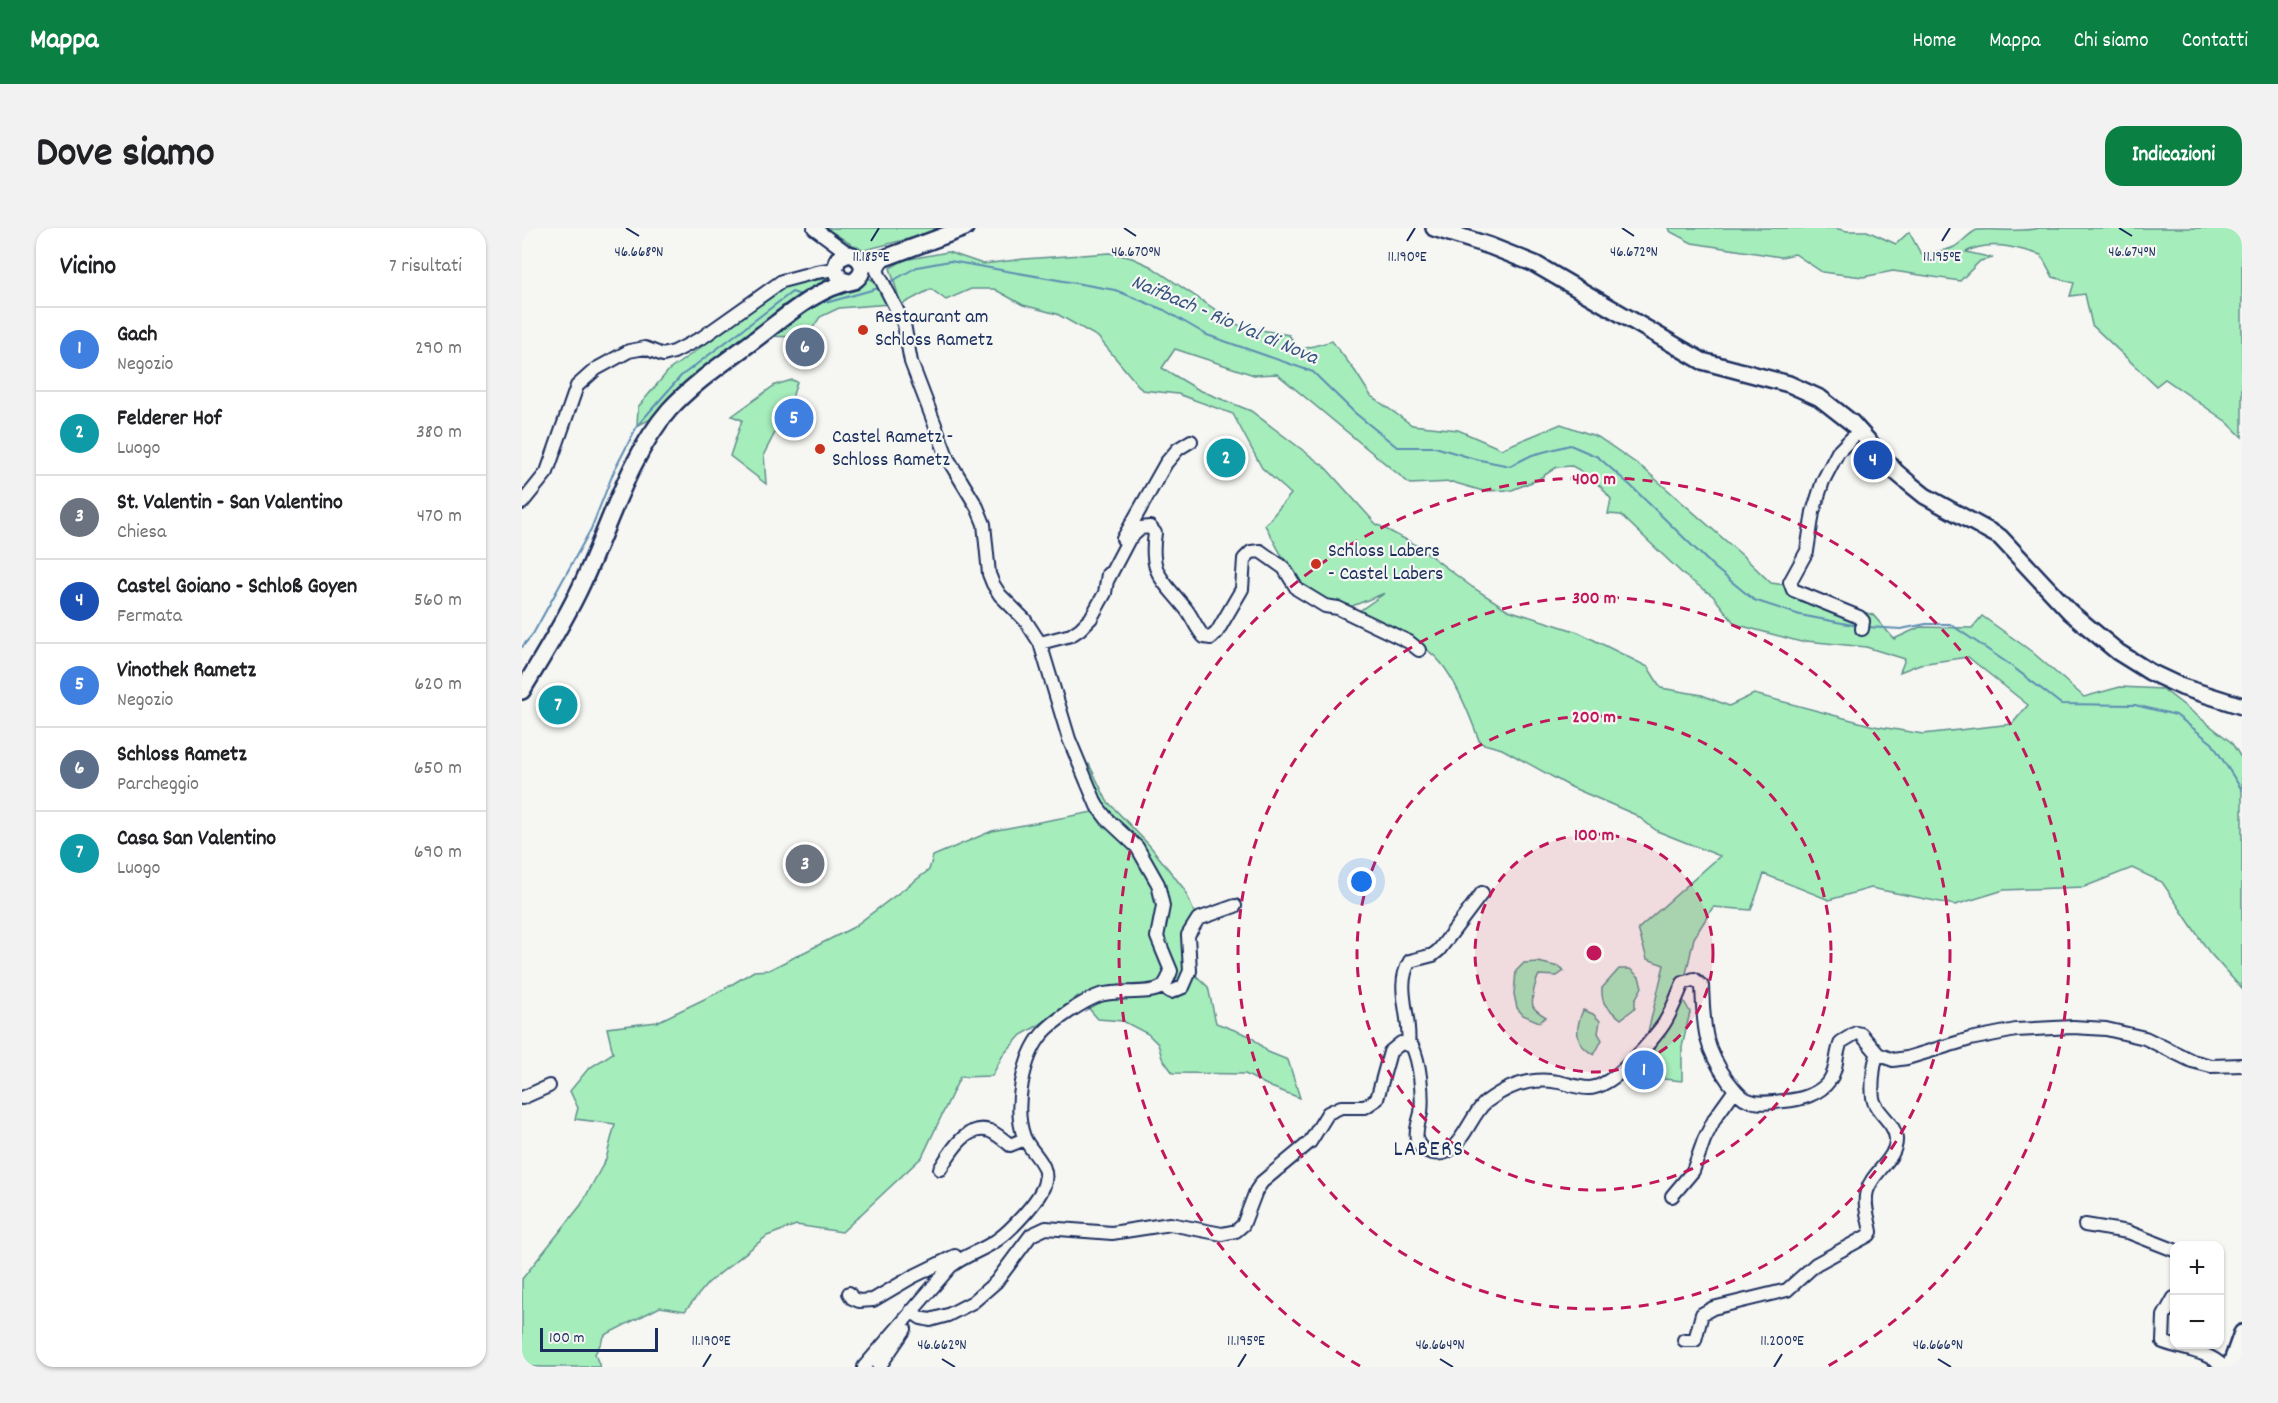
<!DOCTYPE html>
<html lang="it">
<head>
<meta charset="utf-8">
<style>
  body { margin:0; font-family:Dekko,sans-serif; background:#f2f2f2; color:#202124 }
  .controls { position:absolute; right:18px; bottom:18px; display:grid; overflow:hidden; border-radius:12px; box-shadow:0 2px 4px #0004 }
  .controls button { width:54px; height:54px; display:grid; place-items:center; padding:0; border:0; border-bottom:2px solid #e0e0e0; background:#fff; color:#202124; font:30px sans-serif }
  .scale { position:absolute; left:18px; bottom:15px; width:118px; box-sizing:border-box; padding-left:6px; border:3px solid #1b2f5e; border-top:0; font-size:16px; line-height:21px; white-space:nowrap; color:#1b2f5e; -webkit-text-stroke:4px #f6f6f2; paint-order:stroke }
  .you { position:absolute; left:840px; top:654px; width:21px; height:21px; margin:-15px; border:4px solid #fff; border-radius:50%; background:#1a73e8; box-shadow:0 0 0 9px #1a73e833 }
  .badge { display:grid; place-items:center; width:39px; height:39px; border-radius:50%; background:#0b8043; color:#fff; font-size:20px; font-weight:700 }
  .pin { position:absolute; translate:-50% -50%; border:3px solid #fff; box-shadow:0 2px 6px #0006 }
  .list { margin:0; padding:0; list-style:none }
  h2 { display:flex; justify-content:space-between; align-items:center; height:78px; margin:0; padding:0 24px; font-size:26px }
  h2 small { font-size:20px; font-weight:400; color:#757577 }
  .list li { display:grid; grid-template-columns:39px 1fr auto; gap:18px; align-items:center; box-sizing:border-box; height:84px; padding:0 24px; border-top:2px solid #e0e0e0 }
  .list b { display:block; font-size:22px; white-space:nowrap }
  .list p { margin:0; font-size:20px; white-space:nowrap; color:#757577 }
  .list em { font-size:20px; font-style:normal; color:#757577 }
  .map { position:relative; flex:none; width:1720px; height:1139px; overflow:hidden; border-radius:18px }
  header { display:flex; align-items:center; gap:36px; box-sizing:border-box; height:84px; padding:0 30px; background:#0b8043; color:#fff }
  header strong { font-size:28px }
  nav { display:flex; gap:33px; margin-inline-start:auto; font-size:21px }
  .intro { display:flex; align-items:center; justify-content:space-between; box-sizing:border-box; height:144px; padding:0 36px }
  h1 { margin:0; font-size:42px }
  .button { padding:15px 27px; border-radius:18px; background:#0b8043; color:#fff; font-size:21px; font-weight:700 }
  main { display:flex; gap:36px; padding:0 36px }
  aside { flex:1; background:#fff; border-radius:18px; box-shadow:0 2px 4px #0004 }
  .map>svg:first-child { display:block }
  .green { fill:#a5edbb; stroke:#608e8c; stroke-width:1.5; fill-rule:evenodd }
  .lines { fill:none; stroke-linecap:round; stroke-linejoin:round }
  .stream { stroke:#5d8db2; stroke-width:2 }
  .minor-casing { stroke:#1b2f5e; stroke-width:16 }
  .major-casing { stroke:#1b2f5e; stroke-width:20 }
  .minor { stroke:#f6f6f2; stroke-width:12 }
  .major { stroke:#f6f6f2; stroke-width:15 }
  .ticks { fill:none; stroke:#1b2f5e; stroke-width:2 }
  .ring { fill:none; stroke:#c2185b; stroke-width:3; stroke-dasharray:10 8 }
  .poi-dot { fill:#c8321e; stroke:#f6f6f2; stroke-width:2 }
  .labels { text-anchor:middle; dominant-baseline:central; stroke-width:4.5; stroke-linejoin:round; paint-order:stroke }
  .poi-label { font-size:20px; fill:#1b2f5e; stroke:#f6f6f2; text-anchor:start }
  .water-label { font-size:21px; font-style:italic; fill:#365681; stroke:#f6f6f2 }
  .quarter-label { font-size:22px; letter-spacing:1.5px; fill:#1b2f5e; stroke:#f6f6f2 }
  .ticks-label { font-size:15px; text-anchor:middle; fill:#1b2f5e; stroke:#f6f6f2; stroke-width:4.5; stroke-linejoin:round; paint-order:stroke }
  .centre { fill:#c2185b; stroke:#f6f6f2; stroke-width:3 }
  .ring-label { font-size:18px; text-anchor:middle; font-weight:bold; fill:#c2185b; stroke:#f6f6f2; stroke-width:4.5; stroke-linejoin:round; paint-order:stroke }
</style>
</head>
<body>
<header>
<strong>Mappa</strong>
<nav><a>Home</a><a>Mappa</a><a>Chi siamo</a><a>Contatti</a></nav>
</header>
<div class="intro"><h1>Dove siamo</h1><a class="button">Indicazioni</a></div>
<main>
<aside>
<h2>Vicino<small>7 risultati</small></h2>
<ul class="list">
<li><span class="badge" style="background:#3f7fe0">1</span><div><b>Gach</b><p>Negozio</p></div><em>290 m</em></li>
<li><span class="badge" style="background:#0f9aa8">2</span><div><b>Felderer Hof</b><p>Luogo</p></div><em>380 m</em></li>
<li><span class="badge" style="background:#6b7280">3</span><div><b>St. Valentin - San Valentino</b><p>Chiesa</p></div><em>470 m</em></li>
<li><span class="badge" style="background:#1a4fb4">4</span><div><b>Castel Goiano - Schloß Goyen</b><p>Fermata</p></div><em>560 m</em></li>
<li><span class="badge" style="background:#3f7fe0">5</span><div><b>Vinothek Rametz</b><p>Negozio</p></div><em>620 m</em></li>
<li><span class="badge" style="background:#5c6f8a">6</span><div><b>Schloss Rametz</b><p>Parcheggio</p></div><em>650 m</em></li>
<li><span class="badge" style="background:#0f9aa8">7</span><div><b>Casa San Valentino</b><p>Luogo</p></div><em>690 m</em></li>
</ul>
</aside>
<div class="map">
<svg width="1720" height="1139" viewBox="0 0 1720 1139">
  <rect width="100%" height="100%" fill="#f6f6f2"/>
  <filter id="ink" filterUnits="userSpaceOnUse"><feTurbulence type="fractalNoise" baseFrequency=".0167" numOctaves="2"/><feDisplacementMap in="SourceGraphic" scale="12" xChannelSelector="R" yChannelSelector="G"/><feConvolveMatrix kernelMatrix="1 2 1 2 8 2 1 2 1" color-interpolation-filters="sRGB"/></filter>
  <g filter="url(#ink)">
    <!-- green -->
    <path class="green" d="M304,0H429L339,23Z
      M1146,0H1312L1325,3H1345L1374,16L1387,4L1399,26C1409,24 1423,24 1432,19C1440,15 1447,5 1455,2C1474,0 1498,5 1517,0H1720V209L1705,194L1643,151L1634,158L1570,97L1563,66L1548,68L1552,55L1531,49L1519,27C1495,20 1467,11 1444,24L1471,30L1458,33L1438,53L1371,43L1341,49L1300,44L1273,26L1259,29L1170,15L1149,4Z
      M426,24L461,36L502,31L588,25L610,30L628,38L718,98L767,107L777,122L810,113L833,143L849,168L890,197L936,202L979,221L1039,196L1076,209L1121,240L1221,328L1249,355L1286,360L1307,372L1351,387L1372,411L1398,399L1450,400L1460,388L1509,423L1562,469L1598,459L1641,461L1709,514L1720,531V761L1687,724L1640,654L1610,640L1562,659L1482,662L1433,677L1349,660L1307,672L1242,646L1229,682L1191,679L1172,710L1159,768L1168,784L1160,819V853L1142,851L1126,804L1142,737L1125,731L1116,701L1198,628L1135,603L1114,587L1049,559L980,521L958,515C950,493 934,453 919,435C901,413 862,397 836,384L863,365L813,385L777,359L743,297L769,266L740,240L711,186L656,166L620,162L576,109L535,86L501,77L472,61H449L424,72L409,61L379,77L368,40L382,32ZM653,121L732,147L755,146L888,256L930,254L961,263L990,262L1015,252L1035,239L1050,238L1063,245L1080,260L1089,271L1086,286L1099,287L1163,348L1191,368L1213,396L1279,414L1284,413L1344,419L1383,431L1378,444L1398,436L1446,429L1506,477L1490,496L1401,506L1352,498L1232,466L1207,478L1180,467L1139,460L1126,439L1056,404L986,382L950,359L894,317L854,296L803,239L729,183L677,162L640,140Z
      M345,49L357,56L367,76L317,80L298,89L278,119L275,109L243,108L279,82Z
      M307,50L262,77L219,115L177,146L129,191L115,198L116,179L147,142L266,57Z
      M270,152L275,154L263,192L260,191L242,226L244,256L208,228L220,192L210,188L253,157Z
      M567,536L585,573L628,618L662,661L673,686L665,739L686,759L694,795L728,808L746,824L766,832L778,870L749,859L723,846L651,845L640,830L636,816L626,806L601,793L576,791L556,768L517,797L499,807L481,827L470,848L438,849L400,929L320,1004L274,997L245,1008L186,1055L163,1083L138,1079L83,1107L73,1126L78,1139H0V1051L59,977L84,931L93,896L53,891L56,880L48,863L66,841L91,825L85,800L135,794L199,763L232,743L247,742L330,700L407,642L411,628L470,603L571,584L556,547Z
      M1016,734L1037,739L1042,743L1035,748L1017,747C1014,752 1014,755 1012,761C1009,779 1008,779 1024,789L1017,794L1001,787L995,780L992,766L994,743L1002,735Z
      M1097,741H1108L1117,749L1120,759L1113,772V780L1099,791C1086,780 1079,778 1080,760Z
      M1061,782L1071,786L1078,793L1076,805L1080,812L1072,827C1052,816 1053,801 1061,782Z"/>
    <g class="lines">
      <!-- stream -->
      <path class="stream" d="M365,56L395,39L428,33L593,62L642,82L685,107L791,144L833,185L875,219H913L953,231L988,238L1010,227L1048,217L1076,229L1109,258L1193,340L1232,372L1278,387L1336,398
        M299,72L307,74L357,60
        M1345,399L1379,401L1404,396H1428L1487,436L1539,476L1613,477L1654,487L1690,515L1720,562
        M0,419L11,406L69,301L92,243L115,198L159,148L270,64L282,68"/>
      <!-- minor casing -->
      <g class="minor-casing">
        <path id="minor" d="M292,0L327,26
          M1337,203L1316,224L1301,253L1291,284L1285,323L1268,354L1271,362L1337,389L1341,393L1340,401
          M0,275L25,244L55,158L74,141L107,123L123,120L141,127L152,124L181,109L260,53L294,44L313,41
          M601,311L644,235L656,221L669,213
          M585,353L607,311L619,300L628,299L633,305C627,346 640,351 664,381C671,390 674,400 682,409L689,410L695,404L720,361L722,331L729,324L738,323L762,340L775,361L803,378L816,380L887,414L897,422
          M518,415L549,407L558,401L569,390L583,365L586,346
          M640,759L649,764L661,759L668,743L666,707L676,691L713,678
          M886,817C890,789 872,759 888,733L911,727L917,722L960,665
          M1356,826L1371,832L1385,830L1448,811L1494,802L1551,799L1584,801L1623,810L1670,833L1689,838L1720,837
          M0,870L27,858
          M418,941C428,925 444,895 468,903C475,906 482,912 488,917L503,911
          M1150,968L1171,943L1182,912L1193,890L1213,862
          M1563,997L1606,1004L1652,1022
          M327,1065L330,1070L337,1073L351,1072L390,1049L433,1028
          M1652,1070L1642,1088L1641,1114C1662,1122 1684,1122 1702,1139
          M389,1083L399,1090L408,1092L426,1087L451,1074L474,1054L509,1007L524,1000L590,1005L648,996L700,1006L714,1003L721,997L734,963L740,954L788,914L806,885L819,879H843L855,871L868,824L879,815L890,818C898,833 901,867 899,885C897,893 893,903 895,912C896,916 899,920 903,922C937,939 945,889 964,874C986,857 1009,849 1036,854C1046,856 1057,860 1067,860C1091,859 1125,818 1139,800C1149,787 1154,770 1161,755L1172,751L1180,758C1182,799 1181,818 1206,853C1212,860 1217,869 1226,872C1237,877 1250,874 1262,873C1278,872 1298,866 1307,853C1316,841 1313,827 1319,814L1334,805L1339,806L1356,826C1351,835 1348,867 1353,876C1359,888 1373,896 1374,911C1375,931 1350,944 1345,963C1341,976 1347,991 1349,1004L1347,1007L1294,1036L1265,1062L1191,1080L1180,1086L1173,1112H1162
          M342,1139L428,1039C442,1027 460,1023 475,1012C488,1003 517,973 522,957C529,936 509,926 502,909C491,880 501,828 521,805C533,792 561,773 578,767C595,761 626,768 640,759C645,755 647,749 649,743L635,709L641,678L636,656L615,619L585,591L575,578L547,511L518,415L503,392L478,367L471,356L467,346L462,296L455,279L426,231L389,134L382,96L355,43L361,30
          M357,1139L383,1101"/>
      </g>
      <!-- major casing -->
      <g class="major-casing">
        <path id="major" d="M912,0L968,18L1013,36L1180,133L1267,156L1298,170L1330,195L1374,244L1388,256L1403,268L1478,309L1548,384L1596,424L1628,444L1660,459L1720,478
          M341,38L443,0
          M0,463C21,428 43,393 60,356C86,301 107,228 147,182C173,153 208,131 239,107C269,84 294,61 332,53C345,44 342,30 327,26L316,31L313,41L319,52L328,54
          M1708,1139L1720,1105"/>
      </g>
      <!-- minor -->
      <use href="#minor" class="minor"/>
      <!-- major -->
      <use href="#major" class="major"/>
    </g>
  </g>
  <!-- ticks -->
  <path class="ticks" d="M104,0L117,8M602,0L614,8M1100,0L1112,8M1597,0L1610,8M349,13L357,0M885,13L893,0M1420,13L1428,0M420,1131L433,1139M918,1131L931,1139M1416,1131L1429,1139M181,1139L189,1126M716,1139L724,1126M1252,1139L1260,1126"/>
  <!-- distance rings -->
  <circle cx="1072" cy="725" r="119" fill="#c2185b" fill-opacity=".12"/>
  <g class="ring">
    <circle cx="1072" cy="725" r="119"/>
    <circle cx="1072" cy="725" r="237"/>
    <circle cx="1072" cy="725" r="356"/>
    <path d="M838 1138A475 475 0 1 1 1306 1138"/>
  </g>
  <!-- markers -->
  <g class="poi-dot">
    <circle cx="341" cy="102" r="6"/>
    <circle cx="298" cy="221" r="6"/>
    <circle cx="794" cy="336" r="6"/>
  </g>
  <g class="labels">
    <!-- poi labels -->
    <g class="poi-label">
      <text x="353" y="90">Restaurant am<tspan x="353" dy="23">Schloss Rametz</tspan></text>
      <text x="310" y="210">Castel Rametz -<tspan x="310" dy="23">Schloss Rametz</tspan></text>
      <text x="806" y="324">Schloss Labers<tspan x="806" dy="23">- Castel Labers</tspan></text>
    </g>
    <!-- water labels -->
    <g class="water-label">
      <text transform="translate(702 93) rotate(23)">Naifbach - Rio Val di Nova</text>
    </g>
    <!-- quarter labels -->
    <g class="quarter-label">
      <text x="907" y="922">LABERS</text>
    </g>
  </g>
  <g class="ticks-label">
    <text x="117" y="28">46.668°N</text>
    <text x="1112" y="28">46.672°N</text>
    <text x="614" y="28">46.670°N</text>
    <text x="1610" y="28">46.674°N</text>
    <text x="349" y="33">11.185°E</text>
    <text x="885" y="33">11.190°E</text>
    <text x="1420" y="33">11.195°E</text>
    <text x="189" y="1117">11.190°E</text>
    <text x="724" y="1117">11.195°E</text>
    <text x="1260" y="1117">11.200°E</text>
    <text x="420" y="1121">46.662°N</text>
    <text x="918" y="1121">46.664°N</text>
    <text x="1416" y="1121">46.666°N</text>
  </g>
  <circle cx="1072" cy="725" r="9" class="centre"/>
  <g class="ring-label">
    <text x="1072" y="256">400 m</text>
    <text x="1072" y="375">300 m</text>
    <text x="1072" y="494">200 m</text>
    <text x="1072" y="612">100 m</text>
  </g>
</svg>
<div class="controls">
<button>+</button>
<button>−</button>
</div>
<div class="scale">100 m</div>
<div class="you"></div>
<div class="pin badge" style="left:1122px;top:842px;background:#3f7fe0">1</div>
<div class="pin badge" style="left:704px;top:230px;background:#0f9aa8">2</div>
<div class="pin badge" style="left:283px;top:636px;background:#6b7280">3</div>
<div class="pin badge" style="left:1351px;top:232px;background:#1a4fb4">4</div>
<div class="pin badge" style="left:272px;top:190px;background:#3f7fe0">5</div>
<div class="pin badge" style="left:283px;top:119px;background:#5c6f8a">6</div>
<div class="pin badge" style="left:36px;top:477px;background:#0f9aa8">7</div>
</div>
</main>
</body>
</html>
